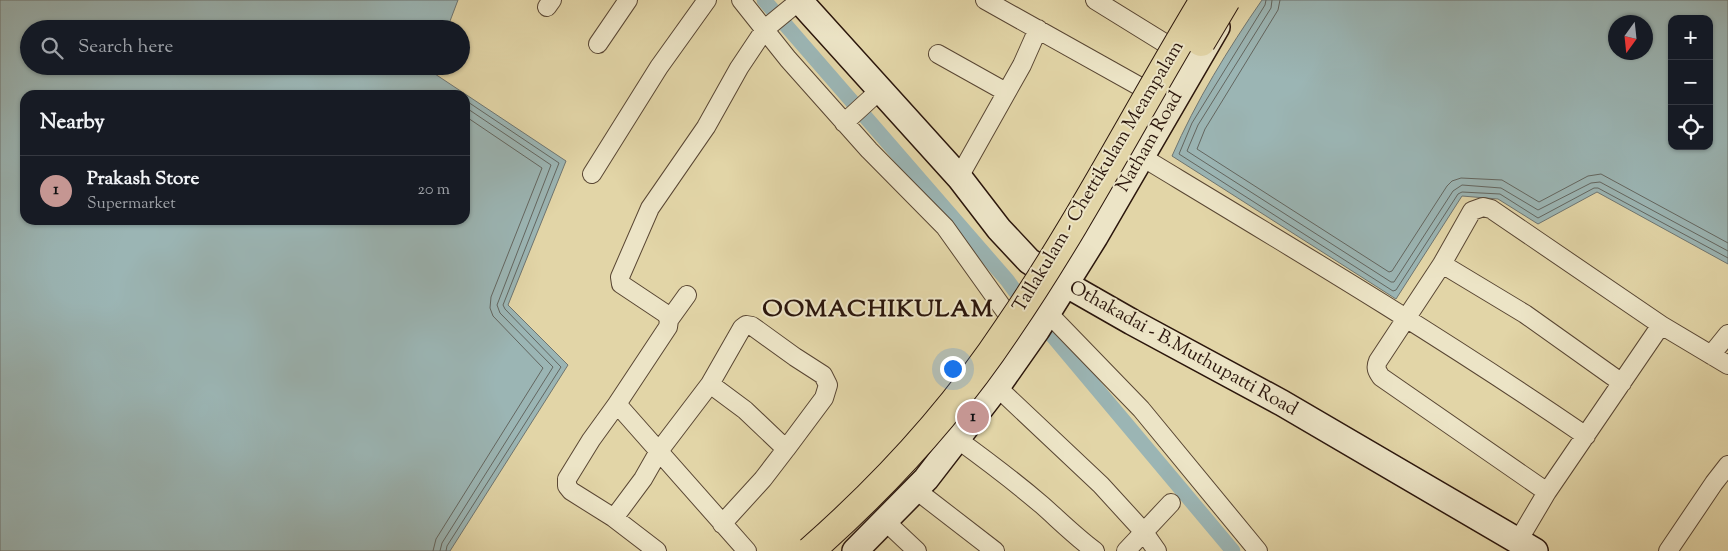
<!DOCTYPE html>
<html lang="en">
<head>
<meta charset="utf-8">
<style>
  body { margin:0; font-family:"Sorts Mill Goudy",serif; background:#242831; color:#f1f3f6 }
  .controls { position:absolute; right:15px; top:15px; display:grid; overflow:hidden; border-radius:10px; box-shadow:0 1px 4px #0004 }
  .controls button { width:45px; height:45px; display:grid; place-items:center; padding:0; border:0; border-bottom:1px solid #363941; background:#171b24; color:#f1f3f6; font:25px sans-serif }
  .compass { position:absolute; left:1608px; top:15px; width:45px; height:45px; border-radius:50%; background:#171b24; box-shadow:0 1px 4px #0004; rotate:195deg }
  .you { position:absolute; left:952px; top:368px; width:18px; height:18px; margin:-12px; border:4px solid #fff; border-radius:50%; background:#1a73e8; box-shadow:0 0 0 8px #1a73e833 }
  .badge { display:grid; place-items:center; width:32px; height:32px; border-radius:50%; background:#c59692; color:#111; font-size:16px; font-weight:700 }
  .pin { position:absolute; translate:-50% -50%; border:2px solid #fff; box-shadow:0 1px 5px #0006 }
  .list { margin:0; padding:0; list-style:none }
  h2 { display:flex; justify-content:space-between; align-items:center; height:65px; margin:0; padding:0 20px; font-size:21px }
  h2 small { font-size:16px; font-weight:400; color:#9ea1a6 }
  .list li { display:grid; grid-template-columns:32px 1fr auto; gap:15px; align-items:center; box-sizing:border-box; height:70px; padding:0 20px; border-top:1px solid #363941 }
  .list b { display:block; font-size:19px; white-space:nowrap }
  .list p { margin:0; font-size:16px; white-space:nowrap; color:#9ea1a6 }
  .list em { font-size:16px; font-style:normal; color:#9ea1a6 }
  .icon { flex:none; width:28px; height:28px; fill:none; stroke:currentColor; stroke-width:2; stroke-linecap:round; stroke-linejoin:round }
  .map { position:relative; flex:none; width:1728px; height:551px; overflow:hidden }
  .search { position:absolute; background:#171b24; box-shadow:0 1px 4px #0004; left:20px; top:20px; width:450px; height:55px; display:flex; align-items:center; gap:12px; box-sizing:border-box; padding:0 18px; border-radius:28px; color:#9ea1a6; font-size:19px }
  .panel { position:absolute; background:#171b24; box-shadow:0 1px 4px #0004; left:20px; top:90px; width:450px; height:135px; border-radius:15px }
  .map>svg:first-child { display:block }
  .water { fill:#9bb5b4; stroke:#6e7571; fill-rule:evenodd }
  .lines { fill:none; stroke-linecap:round; stroke-linejoin:round }
  .shore { stroke:#636660; stroke-width:1 }
  .canal { stroke:#9bb5b4; stroke-width:15 }
  .street-casing { stroke:#594633; stroke-width:20 }
  .secondary-casing { stroke:#2b160c; stroke-width:28 }
  .street { stroke:#ece4c6; stroke-width:18 }
  .secondary { stroke:#ece4c6; stroke-width:25 }
  .highway-bridge-casing { stroke:#2b160c; stroke-width:30; stroke-linecap:butt }
  .highway-bridge { stroke:#e2d5a7; stroke-width:28 }
  .labels { text-anchor:middle; dominant-baseline:central; stroke-width:4; stroke-linejoin:round; paint-order:stroke }
  .street-label { font-size:19px; fill:#2b160c; stroke:#ece4c6 }
  .district-label { font-size:24px; font-weight:bold; letter-spacing:1px; fill:#2b160c; stroke:#ece4c6 }
</style>
</head>
<body>
<div class="map">
<svg width="1728" height="551" viewBox="0 0 1728 551">
  <rect width="100%" height="100%" fill="#e2d5a7"/>
  <filter id="stains"><feTurbulence type="fractalNoise" baseFrequency=".004" numOctaves="4"/><feColorMatrix values="0 0 0 0 .2 0 0 0 0 .09 0 0 0 0 .02 0 0 0 .5 -.17"/></filter>
  <radialGradient id="worn" r=".72"><stop offset=".6" stop-color="#630" stop-opacity="0"/><stop offset="1" stop-color="#630" stop-opacity=".3"/></radialGradient>
  <!-- water -->
  <path class="water" d="M0,0H458L447,29H29V66H434L432,72L566,161L508,305L568,365L450,551H0ZM25,95H465V220H25Z
    M1262,0H1728V264L1597,192L1538,224L1498,199L1462,196L1396,299L1172,156C1196,101 1228,49 1262,0ZM1672,19H1709V146H1672ZM1616,22H1646V52H1616Z"/>
  <g class="lines">
    <!-- shore -->
    <path class="shore" d="M1266,0L1265,5L1192,123L1179,154L1393,291L1396,290L1458,194L1462,192L1500,194L1538,218L1594,188H1598L1728,258
      M1272,0L1271,8L1198,125L1187,151L1391,282H1394L1453,191L1462,185L1501,188L1538,210L1591,183L1600,182L1728,251
      M1280,0L1278,10L1205,129L1197,149L1389,272L1392,271L1447,186L1452,181L1461,178L1502,180L1539,202L1588,176L1601,174L1728,243
      M433,551L436,539L543,368L493,316L490,308L491,297L542,168L465,116
      M440,551L442,543L553,367L500,313L497,305L551,165L465,107
      M446,551L447,546L561,367L505,309L503,305L559,163L465,100"/>
    <!-- canal -->
    <path class="canal" d="M764,0L1007,280L1015,291
      M1050,333L1233,551"/>
    <!-- street casing -->
    <g class="street-casing">
      <path id="street" d="M741,0L788,59L869,150L945,227L1010,318
        M985,0L1146,90
        M1095,0L1171,47
        M547,7L552,0
        M598,44L628,0
        M938,54L1006,92
        M844,123L880,90
        M1142,157C1291,247 1442,337 1586,436
        M592,174L659,67L707,0
        M959,177L1022,65L1038,29
        M1442,264L1525,314L1622,383
        M1048,313L1141,409L1258,551
        M669,320L687,295
        M1711,355L1728,334
        M710,384L742,328L746,325L752,326L795,357L823,375L828,385L824,398L786,449
        M997,387L1101,485L1143,531L1157,551
        M617,404L591,440L567,479V486L571,491L614,518L657,551
        M957,439C986,460 1015,482 1042,505C1060,521 1076,537 1095,551
        M916,490L995,551
        M1547,492L1381,377C1377,371 1375,368 1378,361L1442,264L1472,211L1483,207L1491,209L1661,325L1728,365
        M614,518L643,479L659,451L710,384L745,410L786,449L763,479L722,524
        M885,521L917,551
        M1518,541L1547,492L1661,325
        M747,551L617,404L668,327L669,320L666,314L621,284L620,277L650,208L706,127L739,68L765,29L799,1
        M1126,551L1171,503
        M1668,551L1714,483L1728,465"/>
    </g>
    <!-- secondary casing -->
    <g class="secondary-casing">
      <path id="secondary" d="M799,0L959,177L999,229L1029,261L1055,278L1132,322L1282,403L1535,551
        M855,551L926,479L997,387L1037,330L1095,237L1217,27"/>
    </g>
    <!-- street -->
    <use href="#street" class="street"/>
    <!-- secondary -->
    <use href="#secondary" class="secondary"/>
    <!-- highway-bridge casing -->
    <g class="highway-bridge-casing">
      <path id="highway-bridge" d="M1201,42L1226,0
        M810,551C885,485 953,411 1008,328C1080,223 1138,109 1204,0"/>
    </g>
    <!-- highway-bridge -->
    <use href="#highway-bridge" class="highway-bridge"/>
  </g>
  <g class="labels">
    <!-- street labels -->
    <g class="street-label">
      <text transform="translate(1150 142) rotate(-60)">Natham Road</text>
      <text transform="translate(1099 177) rotate(-59)">Tallakulam - Chettikulam Meampalam</text>
      <text transform="translate(1183 349) rotate(29)">Othakadai - B.Muthupatti Road</text>
    </g>
    <!-- district labels -->
    <g class="district-label">
      <text x="878" y="310">OOMACHIKULAM</text>
    </g>
  </g>
  <rect width="100%" height="100%" filter="url(#stains)"/>
  <rect width="100%" height="100%" fill="url(#worn)"/>
</svg>
<div class="controls">
<button>+</button>
<button>−</button>
<button><svg class="icon" aria-label="locate" viewBox="0 0 24 24"><circle cx="12" cy="12" r="6"/><path d="M12 2v4M12 18v4M2 12h4M18 12h4"/></svg></button>
</div>
<svg class="compass" viewBox="-18 -18 36 36"><path d="M0-13l5 13h-10z" fill="#e53935"/><path d="M0 13l5-13h-10z" fill="#9ea1a6"/></svg>
<div class="you"></div>
<div class="pin badge" style="left:973px;top:417px">1</div>
<div class="search"><svg class="icon" aria-label="search" viewBox="0 0 24 24"><circle cx="10" cy="10" r="6"/><path d="M15 15l6 6"/></svg>Search here</div>
<section class="panel">
<h2>Nearby<small></small></h2>
<ul class="list">
<li><span class="badge">1</span><div><b>Prakash Store</b><p>Supermarket</p></div><em>20 m</em></li>
</ul>
</section>
</div>
</body>
</html>
